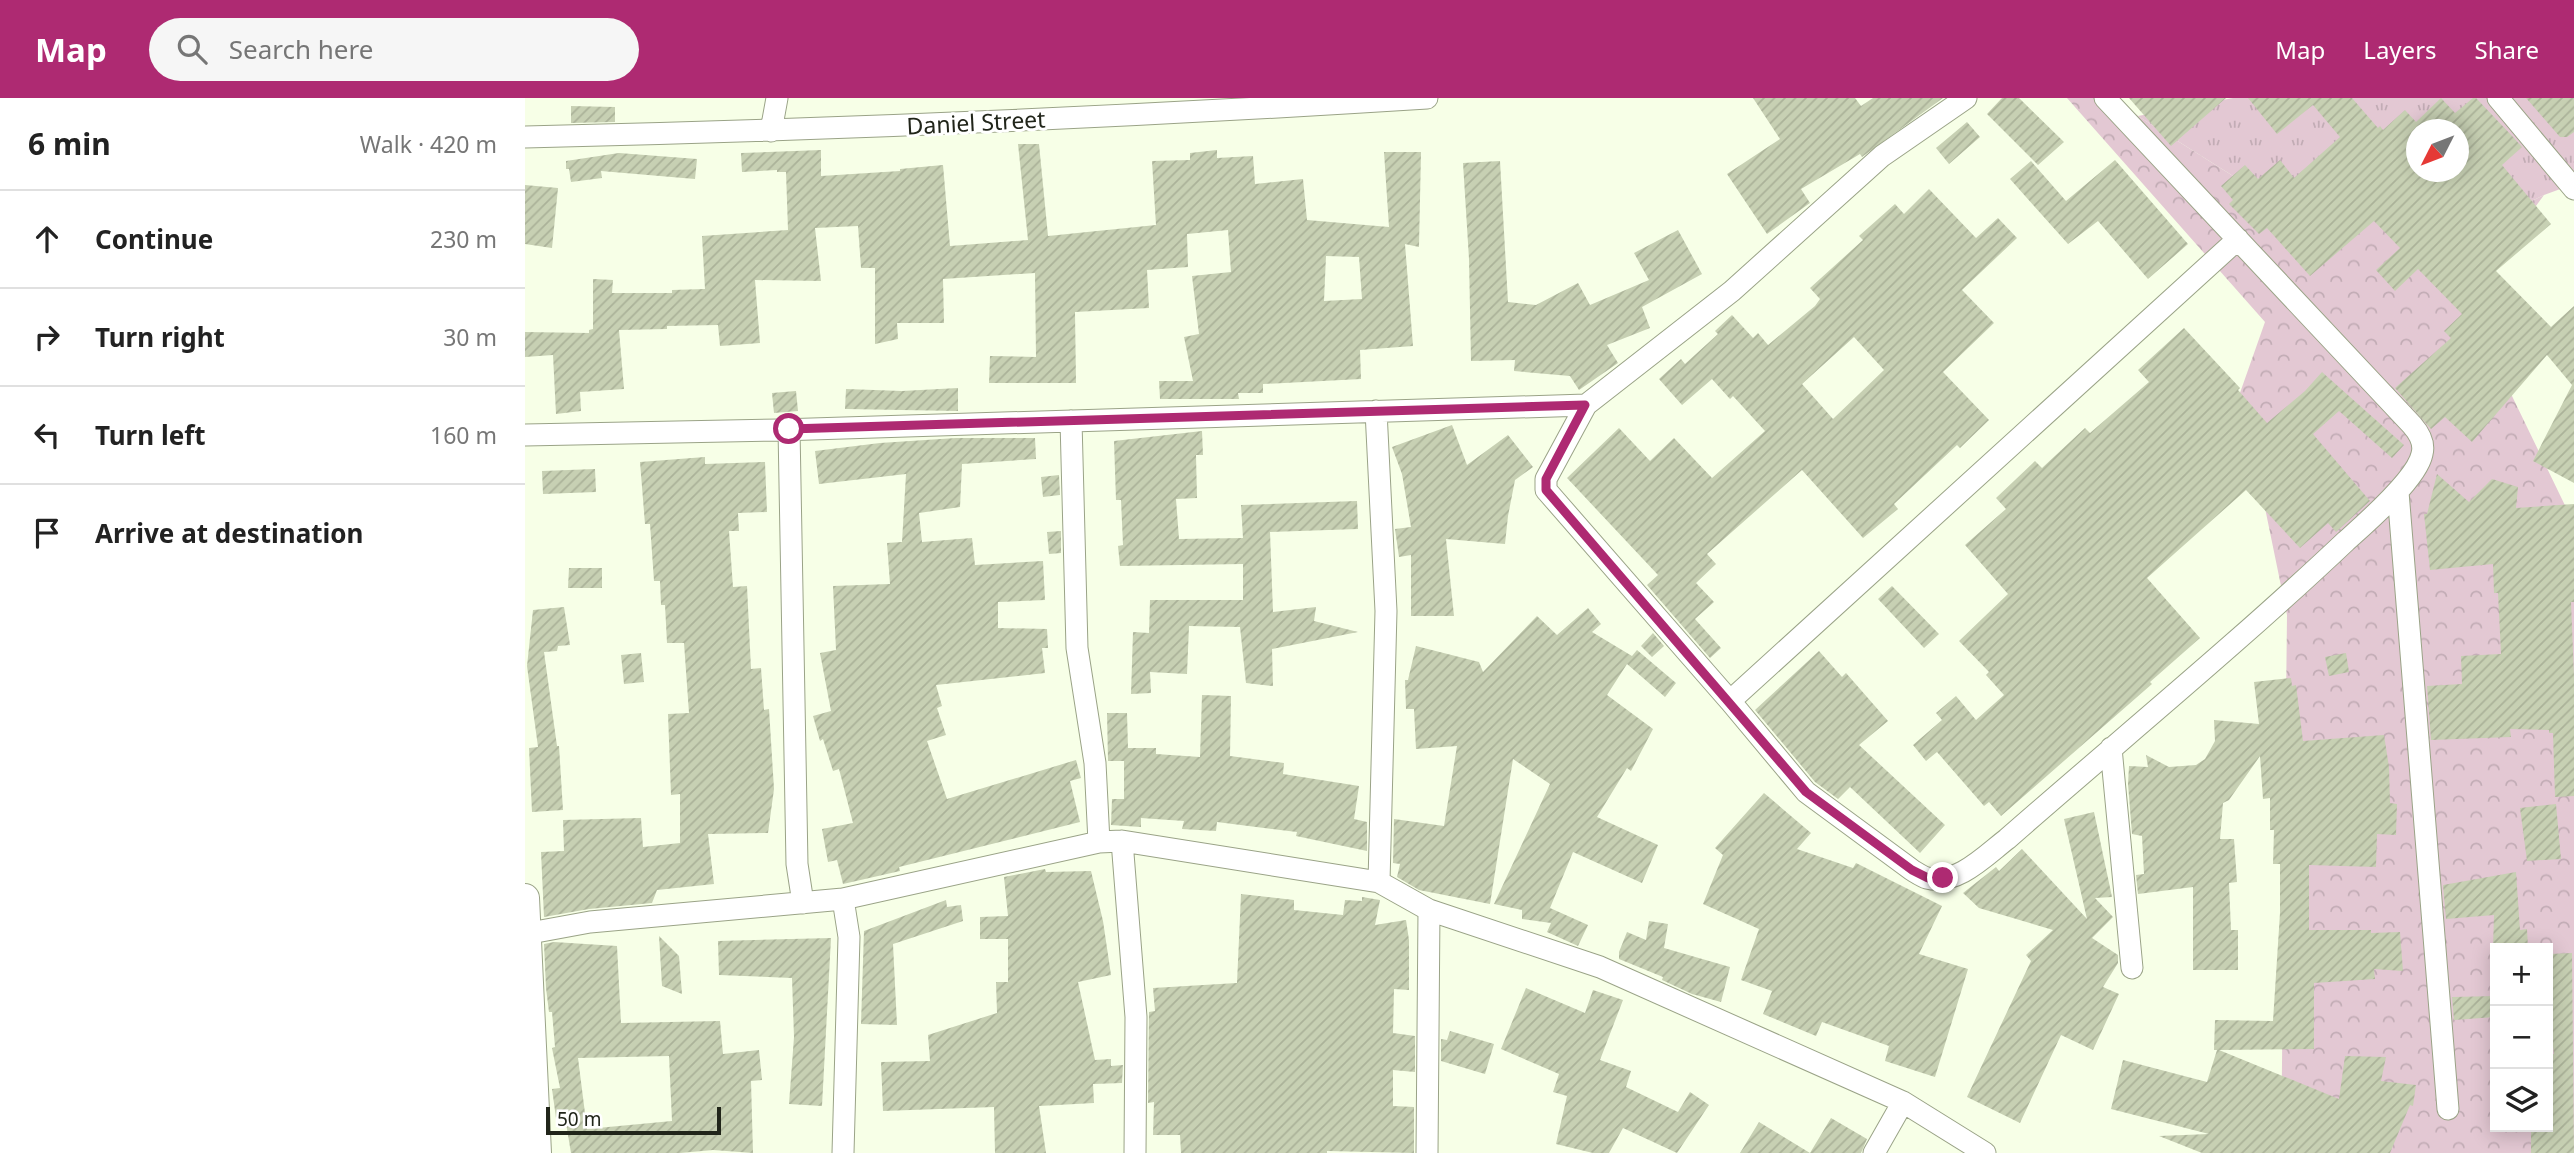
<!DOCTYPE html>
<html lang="en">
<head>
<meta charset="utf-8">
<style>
  body { margin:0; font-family:"Noto Sans",sans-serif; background:#f6f6f6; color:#222 }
  .controls { position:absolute; right:21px; bottom:21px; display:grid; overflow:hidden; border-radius:0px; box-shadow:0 4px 18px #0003 }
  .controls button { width:63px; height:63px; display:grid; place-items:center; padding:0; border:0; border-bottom:2px solid #e0e0e0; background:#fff; color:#222; font:35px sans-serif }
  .compass { position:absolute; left:1881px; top:21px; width:63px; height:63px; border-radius:50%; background:#fff; box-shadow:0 4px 18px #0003; rotate:228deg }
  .scale { position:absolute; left:21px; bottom:18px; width:175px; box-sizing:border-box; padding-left:7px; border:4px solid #21251a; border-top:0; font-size:19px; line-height:24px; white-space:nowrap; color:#21251a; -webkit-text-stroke:5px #fff; paint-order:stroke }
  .stop { position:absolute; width:21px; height:21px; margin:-16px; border:5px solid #ae2a72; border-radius:50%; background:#fff }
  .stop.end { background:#ae2a72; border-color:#fff; box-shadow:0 2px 7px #0008 }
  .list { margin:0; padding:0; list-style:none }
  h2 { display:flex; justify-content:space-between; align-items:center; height:91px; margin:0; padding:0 28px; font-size:30px }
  h2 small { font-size:23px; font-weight:400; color:#767676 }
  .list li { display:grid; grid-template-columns:46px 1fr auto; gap:21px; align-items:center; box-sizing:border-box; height:98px; padding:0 28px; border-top:2px solid #e0e0e0 }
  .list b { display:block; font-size:26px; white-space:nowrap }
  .list em { font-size:23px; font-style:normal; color:#767676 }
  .icon { flex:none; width:38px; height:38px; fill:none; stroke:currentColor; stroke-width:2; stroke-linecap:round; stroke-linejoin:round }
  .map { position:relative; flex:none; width:2049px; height:1055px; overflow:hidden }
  header { display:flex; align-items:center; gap:42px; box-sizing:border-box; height:98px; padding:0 35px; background:#ae2a72; color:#fff }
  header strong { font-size:33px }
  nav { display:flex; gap:38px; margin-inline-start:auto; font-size:24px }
  .search { width:490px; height:63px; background:#f6f6f6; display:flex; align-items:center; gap:18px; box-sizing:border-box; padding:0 24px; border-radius:38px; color:#767676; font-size:26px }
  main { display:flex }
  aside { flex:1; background:#fff }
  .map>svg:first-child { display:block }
  .grass { fill:url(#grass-tufts); fill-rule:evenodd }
  .forest { fill:url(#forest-crowns); fill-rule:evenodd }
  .building { fill:url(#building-hatch); fill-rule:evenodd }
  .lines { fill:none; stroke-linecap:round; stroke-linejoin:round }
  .minor-casing { stroke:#9aa387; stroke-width:23 }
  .tertiary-casing { stroke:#9aa387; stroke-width:30 }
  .minor { stroke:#fff; stroke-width:21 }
  .tertiary { stroke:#fff; stroke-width:28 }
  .route { stroke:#ae2a72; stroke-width:9 }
  .labels { text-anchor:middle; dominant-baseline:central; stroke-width:6; stroke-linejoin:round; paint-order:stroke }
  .street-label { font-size:23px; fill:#21251a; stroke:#fff }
</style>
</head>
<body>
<header>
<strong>Map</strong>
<div class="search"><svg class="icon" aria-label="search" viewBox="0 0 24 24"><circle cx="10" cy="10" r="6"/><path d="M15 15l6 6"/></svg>Search here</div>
<nav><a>Map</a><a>Layers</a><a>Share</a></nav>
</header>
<main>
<aside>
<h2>6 min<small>Walk · 420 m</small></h2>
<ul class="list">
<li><svg class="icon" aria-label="ahead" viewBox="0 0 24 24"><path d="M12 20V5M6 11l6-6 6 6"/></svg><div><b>Continue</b></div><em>230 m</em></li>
<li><svg class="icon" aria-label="right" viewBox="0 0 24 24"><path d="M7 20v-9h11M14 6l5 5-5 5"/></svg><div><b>Turn right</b></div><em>30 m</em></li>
<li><svg class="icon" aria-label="left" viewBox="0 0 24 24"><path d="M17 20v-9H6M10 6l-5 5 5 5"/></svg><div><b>Turn left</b></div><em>160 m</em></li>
<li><svg class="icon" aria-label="arrive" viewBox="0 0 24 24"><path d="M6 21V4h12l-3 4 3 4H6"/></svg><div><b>Arrive at destination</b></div></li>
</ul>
</aside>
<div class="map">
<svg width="2049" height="1055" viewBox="0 0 2049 1055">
  <defs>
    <pattern id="grass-tufts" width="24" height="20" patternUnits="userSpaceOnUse" patternTransform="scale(1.75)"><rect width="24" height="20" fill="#e3c8d3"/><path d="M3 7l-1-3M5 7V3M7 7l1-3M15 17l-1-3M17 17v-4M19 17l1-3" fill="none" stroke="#c2acb5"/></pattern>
    <pattern id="forest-crowns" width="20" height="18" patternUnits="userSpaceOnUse" patternTransform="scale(1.75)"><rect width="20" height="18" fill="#e3c8d3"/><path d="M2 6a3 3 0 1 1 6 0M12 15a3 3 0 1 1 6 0" fill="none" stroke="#c2acb5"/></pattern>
    <pattern id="building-hatch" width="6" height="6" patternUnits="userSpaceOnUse" patternTransform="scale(1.75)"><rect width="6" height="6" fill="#c7d0b3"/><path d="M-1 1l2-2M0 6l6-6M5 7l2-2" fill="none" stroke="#abb299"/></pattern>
  </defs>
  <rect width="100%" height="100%" fill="#f7ffe7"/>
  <!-- grass -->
  <path class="grass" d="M1708,0H2049V86L2019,97L1938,136L1735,95L1613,18ZM1892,32H1934V74H1892Z"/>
  <!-- forest -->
  <path class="forest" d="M1542,0H1590L1613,18L1735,95L1938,136L2019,97L1941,203L2049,426V1055H1756L1762,517L1740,410L1710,309L1740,224ZM1970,850H2023V1029H1970Z"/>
  <!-- building -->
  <path class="building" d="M1228,0H1330L1336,8L1348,0H1418L1337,59L1335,56L1276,91L1285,105L1242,136L1202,76L1255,41Z
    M1477,0H1494L1539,44L1513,67L1462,16Z
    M1604,0H1701L1646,48Z
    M1723,0H1827L1853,30L1855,28L1858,32L1880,12L1891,24L1916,0L1930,15L1948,0H1951L1988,39L1997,49L1977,67L2026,126L1971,173L2026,229L2049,208V385L2008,363L2047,287L2022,257L1947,344L1920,319L1906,331L1870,290L1926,240L1919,233L1937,216L1893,171L1870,193L1851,172L1875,150L1849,123L1785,178L1742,130L1734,136L1704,106L1708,102L1696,88L1720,67L1733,81L1755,62L1769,80L1815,39L1788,7L1752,36ZM1892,32H1934V74H1892Z
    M2001,0H2049V34L2042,39H2035Z
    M46,8L90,9V24L46,25Z
    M1442,24L1455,39L1424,66L1411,50Z
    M493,46H514L523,138L631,127L627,63L665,62V55L692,52V60L728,58L730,86L778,81L782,122L864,129L859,54H896L894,149L880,146L888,248L835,252L836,281L738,286V295H713L714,301H635L634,283H668L659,239L674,236L667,178L706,174L703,132L662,136L663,169L622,172L624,210L550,214L551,285H464L465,258L511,259L510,175L418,181L419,225H372L373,241L350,246V170H336L333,128L290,130L296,183L230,182L235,245L195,248L193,227L142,228V231L94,232L99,291L55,294L56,313L31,316L28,257L0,259V234L64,235V232L68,231V181L88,182L87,195H147V192L180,191L177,138L263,132L261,74H252V72L217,74L216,55L296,52V78L375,73V71L418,67L425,148L503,142ZM801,158L834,159L837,201L799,203Z
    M94,55L172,61L170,81L76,73L77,80L46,84L44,71H41V63Z
    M1590,62L1663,146L1623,181L1573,123L1543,146L1485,81L1506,63L1541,103Z
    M975,63L983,204L1011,207L1053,185L1065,207L1124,182L1109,155L1153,132L1177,176L1117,209L1125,230L1082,247L1093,265L1054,292L1045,278L989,273L990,262L946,263L944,161L938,65Z
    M0,87L33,90L27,150L0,146Z
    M1404,91L1451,140L1473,120L1492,140L1437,192L1469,225L1418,274L1464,322L1435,350L1432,347L1369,406L1373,411L1338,440L1277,372L1182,456L1191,466L1171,485L1189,504L1170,521L1196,550L1185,560L1122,487L1133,477L1042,380L1094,330L1125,363L1149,340L1187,380L1240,333L1208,298L1205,301L1187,281L1157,307L1134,281L1156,261L1160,266L1193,236L1190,233L1207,217L1228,240L1233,235L1243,247L1290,208L1295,201L1285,190L1338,142L1334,138L1370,106L1379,116ZM1329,239L1359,272L1308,321L1277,286Z
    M1659,230L1715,290L1713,292L1742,325L1780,293L1797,274L1879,347L1867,360L1814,313L1788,336L1845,403L1811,434L1803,425L1775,450L1721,392L1622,480L1675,540L1625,584L1627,586L1476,718L1464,704L1459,708L1412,654L1401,663L1388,647L1417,622L1411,615L1431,598L1451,622L1479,597L1461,577L1464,574L1434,543L1483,496L1440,447L1481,411L1471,400L1510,363L1517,370L1560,330L1565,335L1624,284L1613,272Z
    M433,290V313L320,311L321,291L377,293Z
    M271,293L273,313L249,315L247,295Z
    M927,327L942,367L983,337L1008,369L990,382L983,418L980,446L921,441L929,518H886V457L874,459L870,431L886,429L877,376L867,349Z
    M677,333L678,357H671L672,400L651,401L654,441L718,440L716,407L832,403L833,431L745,434L748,514L791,509L789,523L833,534L747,551L748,588L721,585L715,529L664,528L662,576L625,574L626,595L606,596L608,534L624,535L625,502H718V466L595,468L593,448L598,447L596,402H591L589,343Z
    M431,340H510L511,361L437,366L435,409L394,415L397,444L447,440L450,467L518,463L520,502L473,504V530L522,531L523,550H517L520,575L411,587L417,608L412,610L421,637L402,643L422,701L551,662L556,680L545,683L555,724L374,769L375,773L318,786L312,762L303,764L297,731L328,725L314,671L308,673L298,641L295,643L288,618L306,613L295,555L311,552L308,488L365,486L362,445L377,444L381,376L294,386L290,353L355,345Z
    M180,359V366L240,364L242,414L213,415L214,433H204L208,489L222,488L226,571L236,570L239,612L244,611L249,691L243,735L183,736L189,786L132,792L127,805L64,811L19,819L16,754L39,753L38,722L116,720L118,749L155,745V696L146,697L143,616L164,615L159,545H142L140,507H136L135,483H129L125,426H120L115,364Z
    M70,371L71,394L18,396L17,373Z
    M1912,376L1944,404L1967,381L1993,389L1991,410L2049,406V504H2046L2049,578V698L2030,699L2028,635H2024V632L1985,631L1986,639L1906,642L1902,588L1937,586L1936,558L1976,556L1973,495H1969L1968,466L1905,472L1899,416H1902Z
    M534,377L535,397L518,399L516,379Z
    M536,433V455L524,456L522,434Z
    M44,470H77V490H43Z
    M1367,488L1414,536L1399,550L1353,501Z
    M39,509L45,547L33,548L32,553L19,554L32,648H34L38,712L7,714L4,650L13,649L2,568L8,512Z
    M1063,510L1076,526L1067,534L1107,558L1112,552L1151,585L1140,599L1102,566L1082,597L1128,631L1106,673L1102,670L1072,719L1133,747L1117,785L1048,754L1025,810L1063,827L1053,848L1022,834L1026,825L997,821V812L969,806L1025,686L988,661L965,806L894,792L872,779L875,766L868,765L869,721L919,728L932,648L891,651L889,611H881L880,582H883L891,548L954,564L958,574L1012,518L1032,537Z
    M1128,535L1139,548L1127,559L1116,548Z
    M1294,553L1317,579L1321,575L1363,623L1334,647L1420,727L1395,755L1325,689L1313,701L1290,684L1230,612Z
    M116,555L119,584L99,586L96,557Z
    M1821,555L1824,574L1804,578L1800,559Z
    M1766,580L1767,588L1771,587L1778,643L1859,637L1864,669L1865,705L1872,706L1871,737L1852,736L1851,769L1784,767V832H1846V835L1875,834L1878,873L1849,871L1850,881L1789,885V951L1694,952L1814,1001L1820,958L1861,959L1856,983L1891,987L1888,1008L1885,1007L1865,1055H1677L1634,1038L1684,1036L1586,1011L1598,962L1682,984L1692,952H1689L1690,922L1748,923L1755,815V766H1748L1749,732H1745V700L1738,701L1735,658L1704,702L1698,705L1695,741H1709L1712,784L1704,785L1706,832H1713V872H1668V789L1613,796L1611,777L1619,776L1617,738L1607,736L1603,686L1604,668L1623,669L1621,657L1644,669L1671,667L1680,661L1690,643L1689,622L1734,626L1729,584Z
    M677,597L706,598L705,658L759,665L758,676L834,688L829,721L842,724V753L771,738L772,734L692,724L691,733L657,731L659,723L616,720V729L586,727L587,701H599V663H583L582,615H602L603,650H631V656L675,659Z
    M1239,695L1286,735L1272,751L1328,770L1331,765L1417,808L1394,856L1443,871L1410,979L1360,963L1364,948L1297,924L1291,938L1238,916L1247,893L1216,882L1234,831L1178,806L1198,757L1190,750Z
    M2031,706L2036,761L2002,763L1995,710Z
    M1569,714L1587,799L1570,800L1588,819L1567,840L1593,857V865L1578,889L1594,896L1568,952L1536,937L1495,1025L1442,999L1506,863L1501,857L1528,832L1454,810L1438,795L1471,769L1474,773L1497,751L1562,821L1539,721Z
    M520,771L521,774L566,773L578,823L586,877L553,884L570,962L586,961V968L598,967L597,985L568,986L569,1005L514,1008L521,1055H470L469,1009L358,1013L356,964L405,963L403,937L472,915L471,884H483V841H455V819L483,818L479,779Z
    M1991,774L1995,832L2002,831L2003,850H1968L1969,817L1921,821L1918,787Z
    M716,796L769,802V812L818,817L820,802L837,803V799L855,802L850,827L881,822L884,842V892L869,891L868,935L890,938V974L868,972V1008L889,1009V1055L802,1053V1055H656L655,1037H628L629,1004L623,1005L624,914L630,913L628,890L712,885Z
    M421,802L422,809L436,807L438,823L368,846L372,927L336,926L339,833Z
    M1124,823L1143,826L1139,850L1205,869L1196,904L1167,896L1137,882L1138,879L1094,861V854L1102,834L1121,842Z
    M134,838L154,858L157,896L137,888Z
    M306,840L297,1008L264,1006L269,939L267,880L194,877L193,843Z
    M29,844L92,848L96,925L195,923L198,956L234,952L237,982L226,983L228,1055L188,1052L155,1055H46L40,1019L31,1020L27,991L35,990L27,950L30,949L27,914H24L21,890L19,846ZM144,958L147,1023L62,1031L53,960Z
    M2047,855L2049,1055H2006V1029H2023V956H2029L2023,909V856Z
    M1001,890L1060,915L1068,892L1098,902L1075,962L1106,973L1101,989L1153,1014L1165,994L1184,1007L1152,1055L1098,1030L1084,1055H1068L1031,1046L1042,998L1028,994L1034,976L976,951Z
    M1970,898V919L1929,922L1927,899Z
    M925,933L969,946L960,976L916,963V941L922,942Z
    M1306,1020L1342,1041L1336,1055H1285Z
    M1234,1024L1285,1055H1215Z"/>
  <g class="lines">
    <!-- minor casing -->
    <g class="minor-casing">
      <path id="minor" d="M1441,0L1357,58L1207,193L1061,307L1021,381V392L1205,603L1713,141
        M1973,0L2049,91
        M246,33L252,0
        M0,39C301,32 602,19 902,0
        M851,313L861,513L854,784
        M546,323L552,550L570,665L574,744
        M264,331L272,766L278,805
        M0,337L255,332L1061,307
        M1873,394L1923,1011
        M1205,603L1281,694L1387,772C1392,775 1398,779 1402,780C1432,788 1461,757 1482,741C1595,642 1712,546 1821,443C1841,425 1892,381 1897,356C1900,345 1894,335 1887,327L1580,0
        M1586,650L1607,870
        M597,743L611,919L610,1055
        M0,836L65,824L318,801L574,744L597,743L854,784L904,812L1075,869L1378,1004L1460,1055
        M318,1055L324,839L318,801
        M902,1055L904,812
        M1349,1055L1378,1004"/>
    </g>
    <!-- tertiary casing -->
    <g class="tertiary-casing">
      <path id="tertiary" d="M0,800L12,1055"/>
    </g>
    <!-- minor -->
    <use href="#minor" class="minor"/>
    <!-- tertiary -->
    <use href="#tertiary" class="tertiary"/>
  </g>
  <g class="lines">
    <!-- route -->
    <path class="route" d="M264,331L1060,307L1021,381V392L1281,694L1387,772L1403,780H1418"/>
  </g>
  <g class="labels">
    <!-- street labels -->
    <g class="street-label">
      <text transform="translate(451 24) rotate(-3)">Daniel Street</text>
    </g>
  </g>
</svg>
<div class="controls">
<button>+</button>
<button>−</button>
<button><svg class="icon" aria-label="layers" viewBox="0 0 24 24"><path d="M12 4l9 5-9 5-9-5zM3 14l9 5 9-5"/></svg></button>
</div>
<svg class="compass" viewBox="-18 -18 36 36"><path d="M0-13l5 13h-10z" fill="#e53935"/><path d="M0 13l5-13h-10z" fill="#767676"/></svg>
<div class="scale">50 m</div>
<div class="stop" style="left:264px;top:331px"></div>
<div class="stop end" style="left:1418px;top:780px"></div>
</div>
</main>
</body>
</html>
